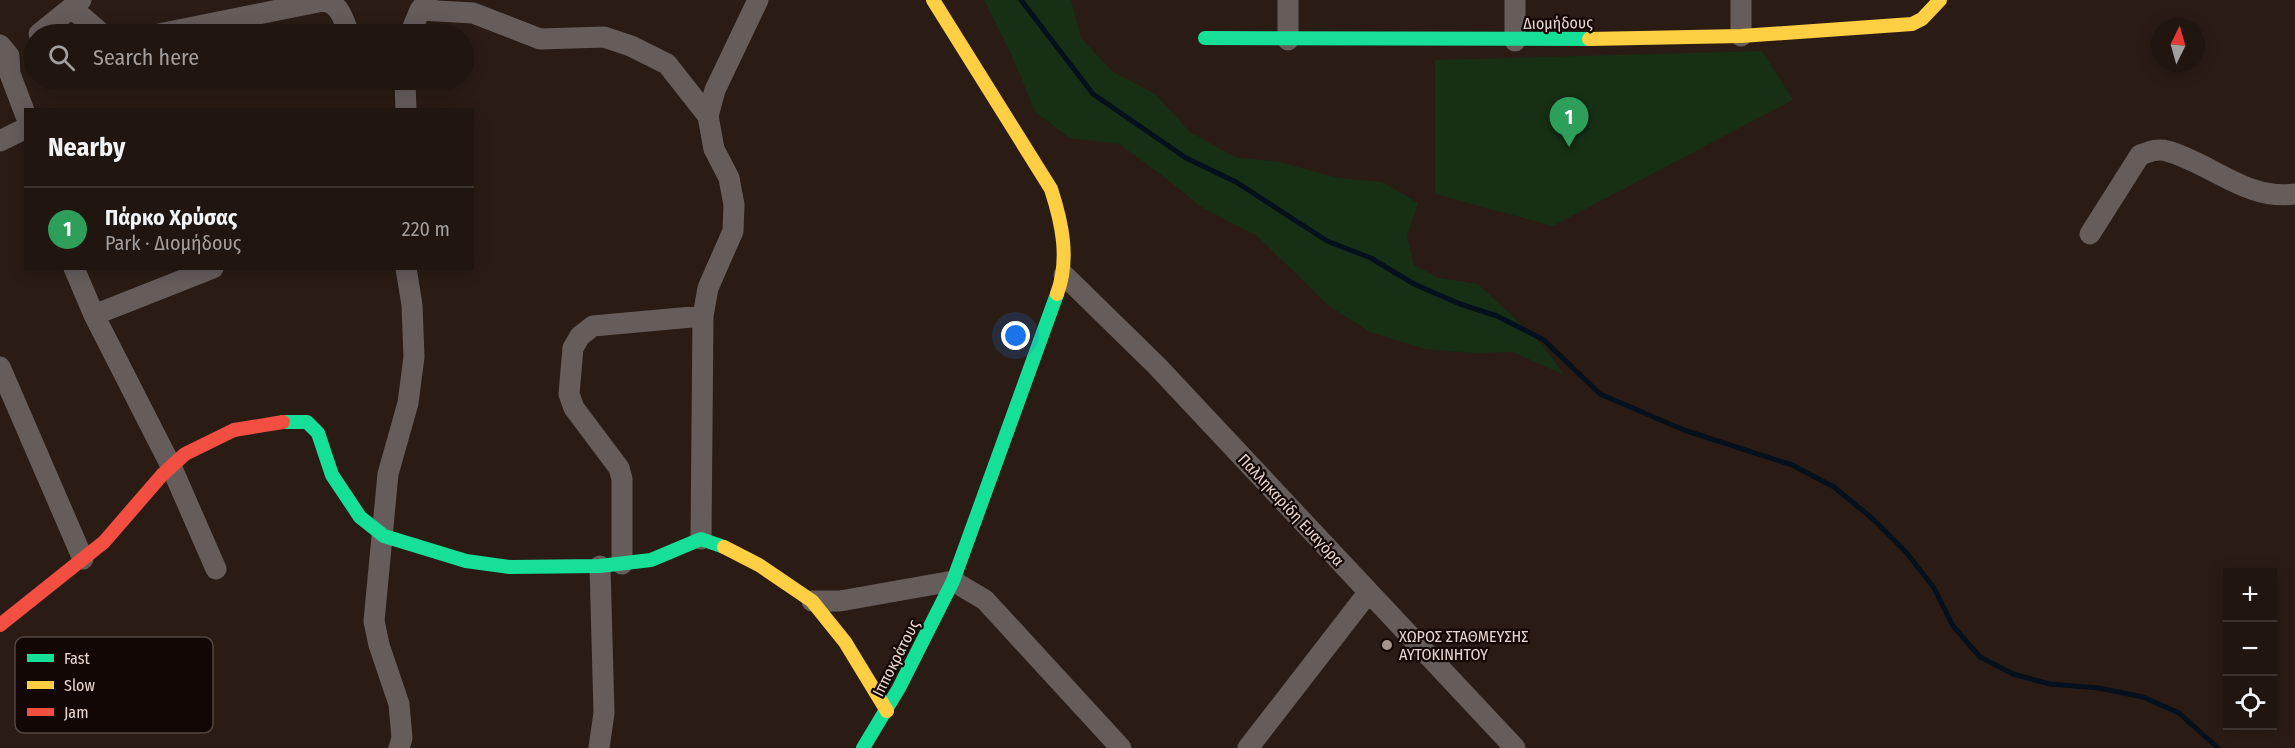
<!DOCTYPE html>
<html lang="en">
<head>
<meta charset="utf-8">
<style>
  body { margin:0; font-family:"Fira Sans Condensed",sans-serif; background:#281e18; color:#f1f3f6 }
  .controls { position:absolute; right:18px; bottom:18px; display:grid; overflow:hidden; border-radius:0px; box-shadow:0 3px 15px #0003 }
  .controls button { width:54px; height:54px; display:grid; place-items:center; padding:0; border:0; border-bottom:2px solid #3d342f; background:#20150f; color:#f1f3f6; font:30px sans-serif }
  .compass { position:absolute; left:2151px; top:18px; width:54px; height:54px; border-radius:50%; background:#20150f; box-shadow:0 3px 15px #0003; rotate:5deg }
  .you { position:absolute; left:1016px; top:336px; width:21px; height:21px; margin:-15px; border:4px solid #fff; border-radius:50%; background:#1a73e8; box-shadow:0 0 0 9px #1a73e833 }
  .badge { display:grid; place-items:center; width:39px; height:39px; border-radius:50%; background:#a6958d; color:#fff; font-size:20px; font-weight:700 }
  .pin { position:absolute; translate:-50% -50px; filter:drop-shadow(0 2px 3px #0008) }
  .pin::after { content:''; position:absolute; top:32px; width:21px; height:18px; background:inherit; clip-path:polygon(0 0,100% 0,50% 100%) }
  .list { margin:0; padding:0; list-style:none }
  h2 { display:flex; justify-content:space-between; align-items:center; height:78px; margin:0; padding:0 24px; font-size:26px }
  h2 small { font-size:20px; font-weight:400; color:#a29f9e }
  .list li { display:grid; grid-template-columns:39px 1fr auto; gap:18px; align-items:center; box-sizing:border-box; height:84px; padding:0 24px; border-top:2px solid #3d342f }
  .list b { display:block; font-size:22px; white-space:nowrap }
  .list p { margin:0; font-size:20px; white-space:nowrap; color:#a29f9e }
  .list em { font-size:20px; font-style:normal; color:#a29f9e }
  .icon { flex:none; width:33px; height:33px; fill:none; stroke:currentColor; stroke-width:2; stroke-linecap:round; stroke-linejoin:round }
  .map { position:relative; flex:none; width:2295px; height:748px; overflow:hidden }
  .search { position:absolute; background:#20150f; box-shadow:0 3px 15px #0003; left:24px; top:24px; width:450px; height:66px; display:flex; align-items:center; gap:15px; box-sizing:border-box; padding:0 21px; border-radius:33px; color:#a29f9e; font-size:22px }
  .panel { position:absolute; background:#20150f; box-shadow:0 3px 15px #0003; left:24px; top:108px; width:450px; height:162px; border-radius:0px }
  .map>svg:first-child { display:block }
  .green { fill:#162f15 }
  .lines { fill:none; stroke-linecap:round; stroke-linejoin:round }
  .stream { stroke:#04101c; stroke-width:5 }
  .street { stroke:#665d5b; stroke-width:21 }
  .fast { stroke:#16e098; stroke-width:14 }
  .slow { stroke:#ffcf43; stroke-width:14 }
  .jam { stroke:#f24e42; stroke-width:14 }
  .poi-dot { fill:#a6958d; stroke:#120704; stroke-width:2 }
  .labels { text-anchor:middle; dominant-baseline:central; stroke-width:4.5; stroke-linejoin:round; paint-order:stroke }
  .street-label { font-size:16px; fill:#e8d6ce; stroke:#120704 }
  .poi-label { font-size:16px; fill:#e8d6ce; stroke:#120704; text-anchor:start }
  .key { fill:#120704; stroke:#524541; stroke-width:1.5 }
  .key-label { font-size:16px; fill:#e8d6ce }
</style>
</head>
<body>
<div class="map">
<svg width="2295" height="748" viewBox="0 0 2295 748">
  <rect width="100%" height="100%" fill="#2a1c14"/>
  <!-- green -->
  <path class="green" d="M984,0H1071L1081,38L1113,72L1154,93L1190,132L1235,157L1279,162L1338,178L1382,182L1418,203L1407,237L1414,265L1439,278L1478,284L1544,346L1564,375L1513,352L1475,353L1425,349L1370,332L1329,306L1257,236L1201,207L1163,176L1119,144L1070,138L1035,112L1013,58Z
    M1762,51L1793,100L1553,226L1435,194V60Z"/>
  <g class="lines">
    <!-- stream -->
    <path class="stream" d="M1021,0L1093,94L1186,158L1236,182L1327,241L1371,258L1414,284L1460,304L1497,316L1544,340L1600,394L1684,430L1792,465L1834,487L1873,519L1906,552L1934,588L1953,626L1980,657L2013,674L2050,684L2099,688L2143,697L2179,713L2218,748"/>
    <!-- street -->
    <path class="street" d="M1515,0V41
      M1741,0V36
      M73,9L102,34
      M420,10L473,13L540,39L604,37L631,46L667,64L708,116
      M39,34L81,0
      M159,34L323,1C341,4 343,19 349,34
      M410,34L420,10L427,1
      M1288,40V0
      M0,45L9,56L10,74L26,116
      M405,80L406,110
      M0,141L26,128
      M2090,234L2140,155C2149,152 2157,148 2167,151C2211,163 2247,201 2295,194
      M74,268L94,315L171,466L216,569
      M1064,275L1157,366L1515,748
      M94,315L213,268
      M0,367L83,559
      M701,539L703,316L708,288L733,231L734,205L729,178L714,149L708,116L715,90L758,0
      M622,564V479L619,468L574,408L569,394L573,348L580,336L593,326L703,316
      M812,601H840L953,581L985,600L1121,748
      M399,748L402,738L399,704L379,645L374,621L388,474L408,403L414,357L412,305L406,268
      M599,748L604,713L600,566
      M1248,748L1368,593"/>
    <!-- fast -->
    <path class="fast" d="M1205,38L1589,39
      M283,422H307L318,433L332,475L360,517L384,536L466,561L510,567L600,566L651,560L701,539L724,547
      M863,748L899,688L953,581L1057,294"/>
    <!-- slow -->
    <path class="slow" d="M933,0L1051,189C1062,223 1070,259 1057,294
      M1589,39L1741,36L1912,24L1922,19L1940,0
      M724,547L759,565L812,601L845,642L887,711"/>
    <!-- jam -->
    <path class="jam" d="M0,625L104,542L162,475L185,454L234,430L283,422"/>
  </g>
  <!-- markers -->
  <circle class="poi-dot" cx="1387" cy="645" r="6"/>
  <g class="labels">
    <!-- street labels -->
    <g class="street-label">
      <text transform="translate(1558 23) rotate(-1)">Διομήδους</text>
      <text transform="translate(1291 510) rotate(47)">Παλληκαρίδη Ευαγόρα</text>
      <text transform="translate(896 658) rotate(-63)">Ιπποκράτους</text>
    </g>
    <!-- poi labels -->
    <g class="poi-label">
      <text x="1399" y="636">ΧΩΡΟΣ ΣΤΑΘΜΕΥΣΗΣ<tspan x="1399" dy="18">ΑΥΤΟΚΙΝΗΤΟΥ</tspan></text>
    </g>
  </g>
  <!-- legend -->
  <rect x="15" y="637" width="198" height="96" rx="9" class="key"/>
  <rect x="27" y="654" width="27" height="8" fill="#16e098"/>
  <rect x="27" y="681" width="27" height="8" fill="#ffcf43"/>
  <rect x="27" y="708" width="27" height="8" fill="#f24e42"/>
  <g class="key-label">
    <text x="64" y="664">Fast</text>
    <text x="64" y="691">Slow</text>
    <text x="64" y="718">Jam</text>
  </g>
</svg>
<div class="controls">
<button>+</button>
<button>−</button>
<button><svg class="icon" aria-label="locate" viewBox="0 0 24 24"><circle cx="12" cy="12" r="6"/><path d="M12 2v4M12 18v4M2 12h4M18 12h4"/></svg></button>
</div>
<svg class="compass" viewBox="-18 -18 36 36"><path d="M0-13l5 13h-10z" fill="#e53935"/><path d="M0 13l5-13h-10z" fill="#a29f9e"/></svg>
<div class="you"></div>
<div class="pin badge" style="left:1569px;top:147px;background:#2e9e5b">1</div>
<div class="search"><svg class="icon" aria-label="search" viewBox="0 0 24 24"><circle cx="10" cy="10" r="6"/><path d="M15 15l6 6"/></svg>Search here</div>
<section class="panel">
<h2>Nearby<small></small></h2>
<ul class="list">
<li><span class="badge" style="background:#2e9e5b">1</span><div><b>Πάρκο Χρύσας</b><p>Park · Διομήδους</p></div><em>220 m</em></li>
</ul>
</section>
</div>
</body>
</html>
